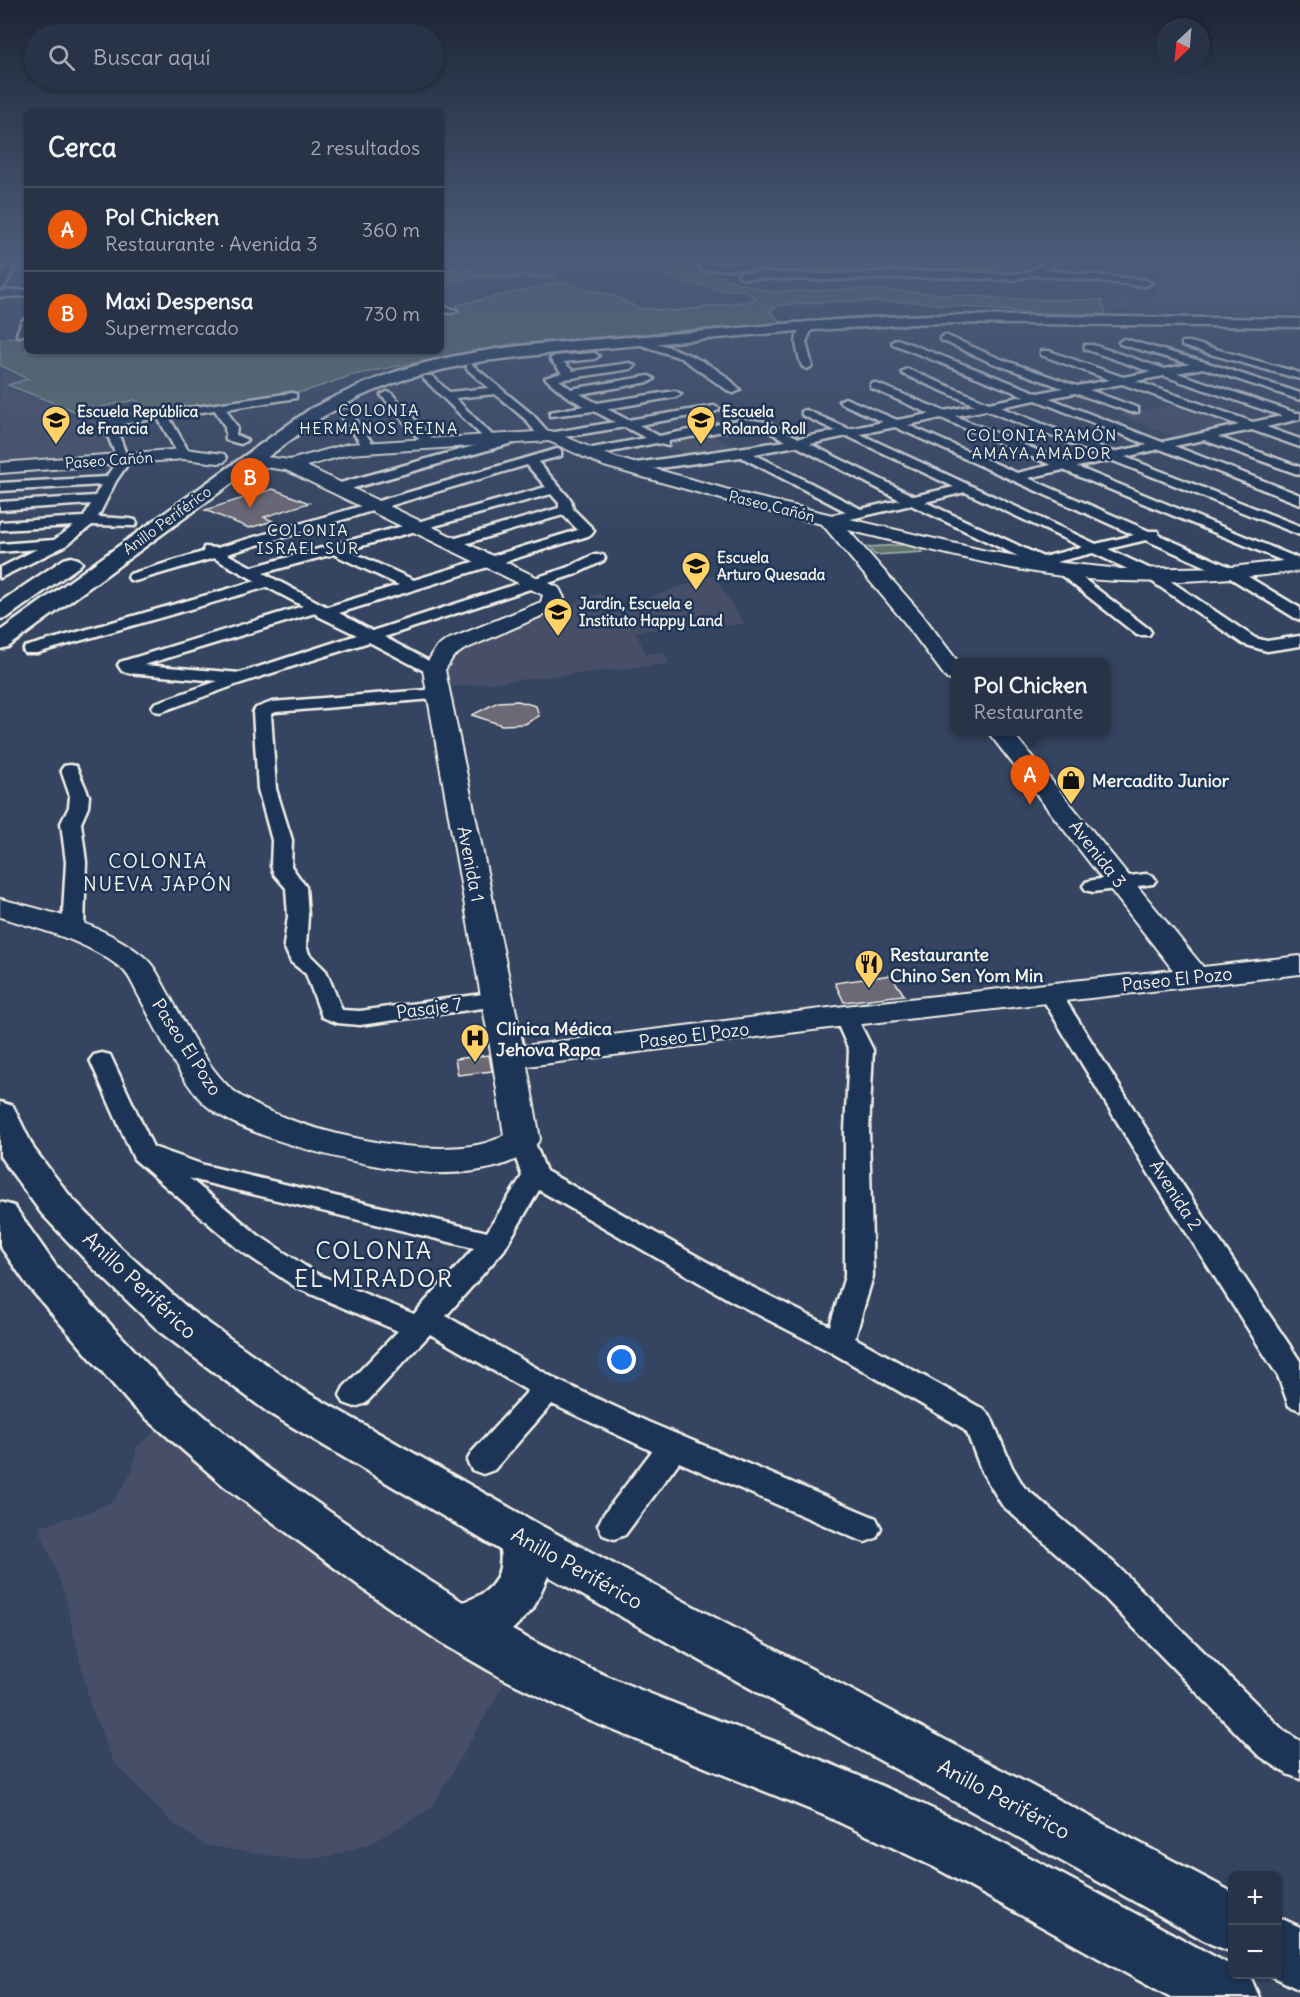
<!DOCTYPE html>
<html lang="es">
<head>
<meta charset="utf-8">
<style>
  body { margin:0; font-family:Delius,sans-serif; background:#303b4f; color:#f1f3f6 }
  .controls { position:absolute; right:18px; bottom:18px; display:grid; overflow:hidden; border-radius:9px; box-shadow:0 2px 4px #0004 }
  .controls button { width:54px; height:54px; display:grid; place-items:center; padding:0; border:0; border-bottom:2px solid #444e60; background:#283348; color:#f1f3f6; font:30px sans-serif }
  .compass { position:absolute; left:1156px; top:18px; width:54px; height:54px; border-radius:50%; background:#283348; box-shadow:0 2px 4px #0004; rotate:206deg }
  .you { position:absolute; left:622px; top:1360px; width:21px; height:21px; margin:-15px; border:4px solid #fff; border-radius:50%; background:#1a73e8; box-shadow:0 0 0 9px #1a73e833 }
  .badge { display:grid; place-items:center; width:39px; height:39px; border-radius:50%; background:#ea580c; color:#fff; font-size:20px; font-weight:700 }
  .pin { position:absolute; translate:-50% -50px; filter:drop-shadow(0 2px 3px #0008) }
  .pin::after { content:''; position:absolute; top:32px; width:21px; height:18px; background:inherit; clip-path:polygon(0 0,100% 0,50% 100%) }
  .popup { position:absolute; left:951px; top:658px; width:159px; height:78px; box-sizing:border-box; display:grid; place-content:center; border-radius:9px; background:#283348; filter:drop-shadow(0 2px 4px #0005); font-size:20px; white-space:nowrap; color:#a5aab4 }
  .popup b { font-size:22px; color:#f1f3f6 }
  .popup::after { content:''; position:absolute; left:50%; top:100%; margin-left:-12px; border:12px solid transparent; border-top-color:#283348 }
  .list { margin:0; padding:0; list-style:none }
  h2 { display:flex; justify-content:space-between; align-items:center; height:78px; margin:0; padding:0 24px; font-size:26px }
  h2 small { font-size:20px; font-weight:400; color:#a5aab4 }
  .list li { display:grid; grid-template-columns:39px 1fr auto; gap:18px; align-items:center; box-sizing:border-box; height:84px; padding:0 24px; border-top:2px solid #444e60 }
  .list b { display:block; font-size:22px; white-space:nowrap }
  .list p { margin:0; font-size:20px; white-space:nowrap; color:#a5aab4 }
  .list em { font-size:20px; font-style:normal; color:#a5aab4 }
  .icon { flex:none; width:33px; height:33px; fill:none; stroke:currentColor; stroke-width:2; stroke-linecap:round; stroke-linejoin:round }
  .map { position:relative; flex:none; width:1300px; height:1997px; overflow:hidden }
  .search { position:absolute; background:#283348; box-shadow:0 2px 4px #0004; left:24px; top:24px; width:420px; height:66px; display:flex; align-items:center; gap:15px; box-sizing:border-box; padding:0 21px; border-radius:33px; color:#a5aab4; font-size:22px }
  .panel { position:absolute; background:#283348; box-shadow:0 2px 4px #0004; left:24px; top:108px; width:420px; height:246px; border-radius:9px }
  .map>svg:first-child { display:block }
  .built { fill:#464f67 }
  .green { fill:#5e726d; stroke:#a9b2aa; stroke-width:1.5 }
  .building { fill:#6c6876; stroke:#f4f1e8; stroke-width:1.5 }
  .lines { fill:none; stroke-linecap:round; stroke-linejoin:round }
  .street-casing { stroke:#f4f1e8; stroke-width:5 }
  .secondary-casing { stroke:#f4f1e8; stroke-width:4 }
  .highway-casing { stroke:#f4f1e8; stroke-width:5 }
  .street { fill:#1d3557; fill-rule:evenodd }
  .secondary { fill:#1d3557; fill-rule:evenodd }
  .highway { fill:#1d3557; fill-rule:evenodd }
  .labels { text-anchor:middle; dominant-baseline:central; stroke-width:5; stroke-linejoin:round; paint-order:stroke }
  .far-poi-label { font-size:15px; font-weight:bold; fill:#f4f1e8; stroke:#1d3557; text-anchor:start }
  .far-street-label { font-size:15px; fill:#f4f1e8; stroke:#1d3557 }
  .far-neighbourhood-label { font-size:16px; letter-spacing:1.5px; fill:#f4f1e8; stroke:#1d3557 }
  .poi-label { font-size:18px; font-weight:bold; fill:#f4f1e8; stroke:#1d3557; text-anchor:start }
  .street-label { font-size:18px; fill:#f4f1e8; stroke:#1d3557 }
  .neighbourhood-label { font-size:20px; letter-spacing:1.5px; fill:#f4f1e8; stroke:#1d3557 }
  .near-street-label { font-size:21px; fill:#f4f1e8; stroke:#1d3557 }
  .near-neighbourhood-label { font-size:24px; letter-spacing:1.5px; fill:#f4f1e8; stroke:#1d3557 }
</style>
</head>
<body>
<div class="map">
<svg width="1300" height="1997" viewBox="0 0 1300 1997">
  <rect width="100%" height="100%" fill="#354460"/>
  <filter id="ink" filterUnits="userSpaceOnUse"><feTurbulence type="fractalNoise" baseFrequency=".0167" numOctaves="2"/><feDisplacementMap in="SourceGraphic" scale="12" xChannelSelector="R" yChannelSelector="G"/><feConvolveMatrix kernelMatrix="1 2 1 2 8 2 1 2 1" color-interpolation-filters="sRGB"/></filter>
  <g filter="url(#ink)">
    <!-- built -->
    <path class="built" d="M1172,260H1300V312L1221,314L1105,311L1101,300L1118,303L1113,300L1155,295L1160,267Z
      M0,370L26,379L3,387L101,421L115,456L0,466Z
      M1175,404L1235,425L1177,437L1118,415Z
      M706,431L742,451L692,458L661,440Z
      M714,575L744,624L635,631L646,654L664,652L669,664L452,687L444,665L459,645L599,593L622,607Z
      M175,1417L518,1660L431,1808L374,1842L332,1856L292,1859L204,1845L169,1820L113,1761L90,1705L65,1595L39,1527L88,1512L114,1501L132,1471L137,1446Z"/>
    <!-- green -->
    <path class="green" d="M806,260H1015L1006,266L988,269H815Z
      M483,263L508,266L490,275C513,276 534,274 557,276L556,279L470,277L441,286V271L458,267L474,270Z
      M677,264L771,292L865,289L1016,299L1101,300L1106,314L1030,313L915,302L839,301L780,305L769,311L782,323L511,344L353,375L306,391L154,413L135,400L77,412L8,385L28,379L0,365V339L27,335V351H441V310L460,311L457,305L562,282L617,297L638,308L676,311L757,300L744,290H720L666,277Z
      M916,544L923,552L875,555L868,547Z"/>
    <!-- building -->
    <path class="building" d="M273,489L309,503L264,517L273,521L249,528L205,510Z
      M518,701L536,706L539,716L525,724L502,725L472,715L498,702Z
      M891,975L904,995L844,1002L835,983Z
      M489,1055L492,1071L458,1075L455,1059Z"/>
    <g class="lines">
      <!-- street casing -->
      <g class="street-casing">
        <path id="street" d="M1051,260H1061L1044,270L1146,280L1151,283L1146,286L1035,275L1011,280L941,277L824,280L742,278L738,275L742,272L824,274L941,271L1011,274L1026,273Z
          M758,263L761,264V268L703,270L699,267L703,264Z
          M7,265L14,267L5,286L0,289V277Z
          M27,290V296L0,297V291Z
          M441,306L457,310L452,313L441,312Z
          M27,318V334L18,336L17,334L22,321Z
          M808,323L813,326L806,342L812,366L807,369L802,366C797,351 790,332 808,323Z
          M945,335L998,358L1077,386L1110,380L1041,355V351H1049L1123,377L1151,372L1085,349V345H1093L1165,369L1190,364L1120,344L1119,342L1124,339L1208,363L1300,393V400L1203,368L1177,373L1296,413H1300V419L1266,427L1300,439V447L1252,430L1218,437L1300,467V475L1204,440L1174,446L1300,495V504L1160,449L1125,457L1300,526V535L1111,460L1077,467L1300,559V568L1063,470L1028,478L1149,531H1158L1159,535L1237,570L1300,608V620L1295,618L1227,576L1146,540L1108,549L1157,572L1255,638L1267,641L1300,636V646L1267,651L1243,644L1147,578L1093,553L1031,568L1026,567L1024,564L1028,561L911,505L829,524L824,523L822,520L824,517L847,512L741,457L629,472L623,468L629,464L786,441L760,427H745L669,441L668,446L656,443L586,457L582,456V450L646,438L625,427L545,440L541,439L525,419L495,394L455,398L493,436L494,440L516,434L522,438L520,441L343,491L338,492L332,488L333,485L488,442L423,378L424,376H432L449,392L489,388L467,369V365L471,364L533,415L549,433L615,422L594,411L550,416V412L584,406L565,395L545,378L562,373L550,359L555,356L594,353L599,356L594,359L563,362L573,371L630,363L635,366L630,369L559,380L571,389L649,376L654,379L649,382L580,394L597,403L675,391L681,394L675,397L607,409L628,420L714,406L720,409L714,412L639,425L659,436L745,419L766,422L799,438L836,431L802,415V411L806,410L849,429L883,422L841,403L839,401L845,398L897,420L930,414L871,388V384L875,383L944,411L975,405L903,374L902,372L907,369L989,403L1024,396L893,344L892,342L897,339L1038,393L1063,388L990,362L941,340L940,338ZM1164,376L1282,416L1253,422L1136,381ZM1122,384L1239,425L1162,442L1049,398L1075,393L1130,412H1138V408L1089,390ZM1036,400L1148,445L1113,452L1000,407ZM986,410L1099,455L1065,462L955,416ZM941,418L1051,465L1017,473L908,425ZM895,427L1134,535L1096,544L860,434ZM847,436L954,487L914,496L810,444ZM796,446L900,500L861,509L754,454ZM965,492L1082,547L1043,557L925,502Z
          M639,338C675,348 714,361 740,390L734,393L730,392L681,358L635,343V339Z
          M1182,342H1190L1300,373V379L1182,346Z
          M387,392L391,393L433,440V446H425L383,397L381,395Z
          M292,393L296,394V398L226,409L237,427L236,435L247,440L241,444L226,440L225,427L215,410L169,417L190,454L184,458L178,454L158,418L115,425L126,454L131,459L116,481L98,517L130,519L135,520L137,523L135,526L92,525L65,546L0,578V568L37,549L0,552V544L54,540L74,526L0,530V522L84,517L91,504L0,510V502L95,496L101,485L0,491V483L106,477L118,460L102,422L104,420Z
          M345,409L349,410L375,447L373,450H365L363,447L339,412Z
          M557,449L561,450V456L538,462L571,500L573,509L592,528L594,531L591,535L339,613L372,631L566,568L593,555H603L605,558L603,561L576,574L384,637L440,667L442,670L440,673H428L369,642L241,683L161,712L155,711L152,707L155,703L218,681L128,673L122,671L118,665L120,662L303,606L267,587L37,653H25L23,650L25,647L256,581L214,558L135,581L130,580L128,577L130,574L203,552L204,547L217,548ZM527,465L546,487L252,567L227,554ZM551,494L559,503V508L449,540L447,543L454,547L563,515L578,530L414,580L347,550ZM333,554L399,585L327,607L263,573ZM315,613L318,616L357,635L240,673L144,665Z
          M1062,565L1067,566L1149,629L1151,632L1149,635H1137L1057,572L1055,569Z
          M439,689L447,694L445,698L276,712L271,714L276,789L292,840L291,866L306,887L308,916L306,946L309,954L326,971L342,1010L360,1011L497,992L505,994L508,999L505,1004L497,1006L360,1025L337,1023L322,1017L306,974L291,962L284,946L288,916L286,888L274,874L271,866L272,840L258,789L253,712L256,708L272,702Z
          M70,765L76,766L89,796L88,807L81,823L86,862L84,929L80,933L73,935L66,933L62,929L66,862L61,823L69,807L70,796L61,770L64,766Z
          M1146,874L1153,876L1156,880L1153,884L1093,892L1086,890L1083,886L1086,882L1093,880Z
          M1050,986L1058,988L1061,993L1162,1154L1300,1361V1410L1289,1406L1278,1376L1144,1166L1039,993L1042,988Z
          M845,1009L853,1011L856,1016L873,1050L869,1131L873,1276L855,1338L983,1409L991,1417L1012,1467L1024,1487L1114,1563L1284,1731L1300,1741V1779L1287,1774L1258,1755L1090,1583L1002,1505L982,1472L967,1433L961,1427L829,1351L728,1299L539,1190L504,1250L446,1316L559,1381L648,1422L876,1518L881,1528L876,1538L865,1542L854,1538L679,1462L625,1535L614,1539L603,1535L598,1525L603,1515L652,1451L552,1404L494,1470L483,1474L472,1470L467,1461L472,1452L528,1391L430,1334L366,1403L355,1407L344,1403L340,1395L344,1387L398,1331L297,1288L238,1249L134,1159L90,1060L94,1055L102,1053L110,1055L153,1147L204,1165L487,1232L522,1176L509,1139L513,1133L522,1131L531,1133L546,1171L748,1285L830,1326L845,1276V1131L849,1050L834,1016L837,1011ZM189,1178L199,1181L474,1248L414,1314L317,1274L258,1235Z"/>
      </g>
      <!-- secondary casing -->
      <g class="secondary-casing">
        <path id="secondary" d="M0,260H27V264L0,266Z
          M551,431L616,458L743,494L986,551L1062,563L1121,569L1232,567L1300,559V571C1241,578 1181,583 1122,581C1029,578 937,551 848,530L921,613L958,662H955V681L947,679L905,623L822,524L732,502L604,466L549,441L349,454L306,466L559,588L564,598L555,610L463,650L453,657L445,670L523,1046L845,1006L1173,970L988,732H1012L1203,967L1300,956V974L845,1026L527,1066L540,1139C521,1169 468,1174 436,1173C383,1172 246,1140 207,1106C180,1082 157,1030 140,998C134,988 130,975 121,968C85,940 42,930 0,917V899C48,911 104,924 143,956C155,965 161,981 168,993C185,1023 201,1057 224,1082C264,1128 452,1170 504,1135L492,1058L423,670L436,648L447,640L541,602L543,595L286,470L244,464L241,460L244,456L250,455L290,460L348,444Z
          M184,449L224,454L227,458L224,462L218,463L184,459L0,473V463Z"/>
      </g>
      <!-- highway casing -->
      <g class="highway-casing">
        <path id="highway" d="M932,315L1300,319V327L932,323L796,331L572,351L483,361L441,370L402,380L361,396L322,417L8,647L0,649V631L310,409C336,396 361,384 389,374C475,344 569,342 659,335C750,327 841,318 932,315Z
          M71,557L78,559L82,563L78,567L8,617L0,619V602L64,559Z
          M0,1102L13,1106L34,1149L70,1196L121,1248L190,1310L301,1389L540,1525L1232,1892V1952L1211,1944L548,1576L533,1609L512,1630C624,1692 748,1727 866,1779C992,1833 1111,1901 1232,1966V1974L1250,1976L1259,1997H1169L934,1867L826,1816L588,1720L500,1677L440,1642L377,1599L224,1486L131,1405L28,1286L0,1246V1202L14,1206L56,1266L163,1381L256,1460L411,1569L463,1602C490,1594 504,1578 500,1550L269,1413L160,1332L93,1268L42,1214L4,1162L0,1156Z
          M1278,1917L1300,1927V1990L1268,1974H1278Z"/>
      </g>
      <!-- street -->
      <use href="#street" class="street"/>
      <!-- secondary -->
      <use href="#secondary" class="secondary"/>
      <!-- highway -->
      <use href="#highway" class="highway"/>
    </g>
  </g>
  <!-- sky -->
  <linearGradient id="sky" x2="0" y2="1"><stop stop-color="#1d2535"/><stop offset="0.48" stop-color="#4b5c7a"/><stop offset="1" stop-color="#4b5c7a" stop-opacity="0"/></linearGradient>
  <rect width="1300" height="539" fill="url(#sky)"/>
  <!-- icons -->
  <defs>
    <g id="school-pin" transform="scale(1.5)"><path d="M0 17L-7.5 6A9.5 9.5 0 1 1 7.5 6Z" fill="#ffd166" stroke="#1d3557"/><path d="M0-5L7-2L0 1L-7-2ZM-4 1L0 2.5L4 1V4Q0 6-4 4Z" fill="#111"/></g>
    <g id="shop-pin" transform="scale(1.5)"><path d="M0 17L-7.5 6A9.5 9.5 0 1 1 7.5 6Z" fill="#ffd166" stroke="#1d3557"/><path d="M-5-2.5h2.3a2.7 3.5 0 0 1 5.4 0H5L5.5 6h-11ZM-1.5-2.5h3a1.5 2.3 0 0 0-3 0Z" fill="#111"/></g>
    <g id="restaurant-pin" transform="scale(1.5)"><path d="M0 17L-7.5 6A9.5 9.5 0 1 1 7.5 6Z" fill="#ffd166" stroke="#1d3557"/><path d="M-5-6h1v4h1v-4h1v4h1v-4h1v5L-1.5 .5V6h-2V.5L-5-1ZM5-6V6H3V1.5H1.5Q1.5-4 5-6Z" fill="#111"/></g>
    <g id="hospital-pin" transform="scale(1.5)"><path d="M0 17L-7.5 6A9.5 9.5 0 1 1 7.5 6Z" fill="#ffd166" stroke="#1d3557"/><path d="M-5-5h3v3.5h4V-5h3V5h-3V1.5h-4V5h-3Z" fill="#111"/></g>
  </defs>
  <g fill-rule="evenodd">
    <use href="#school-pin" x="56" y="420"/>
    <use href="#school-pin" x="701" y="420"/>
    <use href="#school-pin" x="696" y="566"/>
    <use href="#school-pin" x="558" y="612"/>
    <use href="#shop-pin" x="1071" y="780"/>
    <use href="#restaurant-pin" x="869" y="964"/>
    <use href="#hospital-pin" x="475" y="1038"/>
  </g>
  <g class="labels">
    <!-- far-poi labels -->
    <g class="far-poi-label">
      <text x="77" y="411">Escuela República<tspan x="77" dy="17">de Francia</tspan></text>
      <text x="722" y="411">Escuela<tspan x="722" dy="17">Rolando Roll</tspan></text>
      <text x="717" y="557">Escuela<tspan x="717" dy="17">Arturo Quesada</tspan></text>
      <text x="579" y="603">Jardín, Escuela e<tspan x="579" dy="17">Instituto Happy Land</tspan></text>
    </g>
    <!-- far-street labels -->
    <g class="far-street-label">
      <text transform="translate(109 460) rotate(-4)">Paseo Cañón</text>
      <text transform="translate(772 506) rotate(14)">Paseo Cañón</text>
      <text transform="translate(167 520) rotate(-36)">Anillo Periférico</text>
    </g>
    <!-- far-neighbourhood labels -->
    <g class="far-neighbourhood-label">
      <text x="379" y="410">COLONIA<tspan x="379" dy="18">HERMANOS REINA</tspan></text>
      <text x="1042" y="435">COLONIA RAMÓN<tspan x="1042" dy="18">AMAYA AMADOR</tspan></text>
      <text x="308" y="530">COLONIA<tspan x="308" dy="18">ISRAEL SUR</tspan></text>
    </g>
    <!-- poi labels -->
    <g class="poi-label">
      <text x="1092" y="780">Mercadito Junior</text>
      <text x="890" y="954">Restaurante<tspan x="890" dy="21">Chino Sen Yom Min</tspan></text>
      <text x="496" y="1028">Clínica Médica<tspan x="496" dy="21">Jehova Rapa</tspan></text>
    </g>
    <!-- street labels -->
    <g class="street-label">
      <text transform="translate(1098 854) rotate(52)">Avenida 3</text>
      <text transform="translate(471 864) rotate(79)">Avenida 1</text>
      <text transform="translate(1177 979) rotate(-6)">Paseo El Pozo</text>
      <text transform="translate(429 1008) rotate(-8)">Pasaje 7</text>
      <text transform="translate(694 1035) rotate(-7)">Paseo El Pozo</text>
      <text transform="translate(187 1047) rotate(57)">Paseo El Pozo</text>
      <text transform="translate(1176 1195) rotate(57)">Avenida 2</text>
    </g>
    <!-- neighbourhood labels -->
    <g class="neighbourhood-label">
      <text x="158" y="860">COLONIA<tspan x="158" dy="23">NUEVA JAPÓN</tspan></text>
    </g>
    <!-- near-street labels -->
    <g class="near-street-label">
      <text transform="translate(140 1285) rotate(43)">Anillo Periférico</text>
      <text transform="translate(577 1568) rotate(29)">Anillo Periférico</text>
      <text transform="translate(1004 1799) rotate(28)">Anillo Periférico</text>
    </g>
    <!-- near-neighbourhood labels -->
    <g class="near-neighbourhood-label">
      <text x="374" y="1250">COLONIA<tspan x="374" dy="28">EL MIRADOR</tspan></text>
    </g>
  </g>
</svg>
<div class="controls">
<button>+</button>
<button>−</button>
</div>
<svg class="compass" viewBox="-18 -18 36 36"><path d="M0-13l5 13h-10z" fill="#e53935"/><path d="M0 13l5-13h-10z" fill="#a5aab4"/></svg>
<div class="you"></div>
<div class="pin badge" style="left:1030px;top:805px">A</div>
<div class="popup"><b>Pol Chicken</b>Restaurante</div>
<div class="pin badge" style="left:250px;top:508px">B</div>
<div class="search"><svg class="icon" aria-label="search" viewBox="0 0 24 24"><circle cx="10" cy="10" r="6"/><path d="M15 15l6 6"/></svg>Buscar aquí</div>
<section class="panel">
<h2>Cerca<small>2 resultados</small></h2>
<ul class="list">
<li><span class="badge">A</span><div><b>Pol Chicken</b><p>Restaurante · Avenida 3</p></div><em>360 m</em></li>
<li><span class="badge">B</span><div><b>Maxi Despensa</b><p>Supermercado</p></div><em>730 m</em></li>
</ul>
</section>
</div>
</body>
</html>
